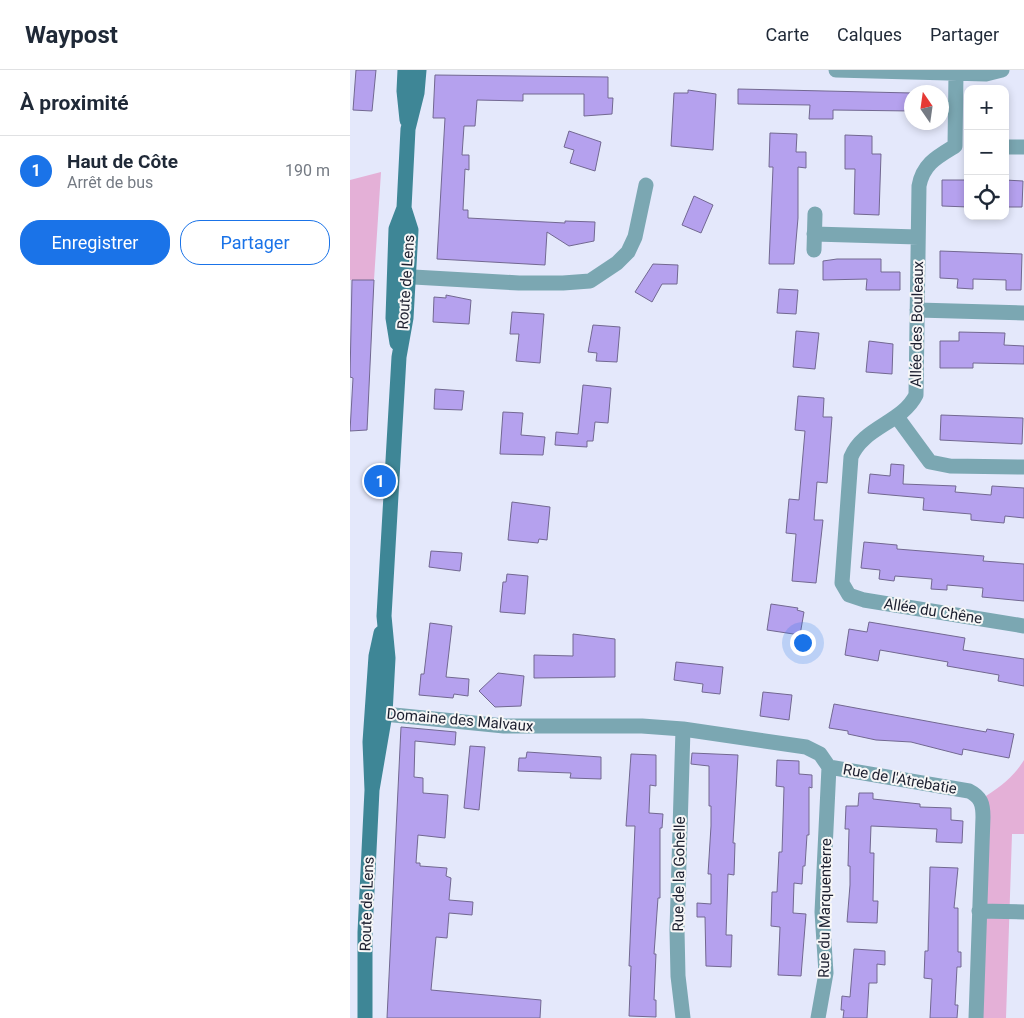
<!DOCTYPE html>
<html lang="fr">
<head>
<meta charset="utf-8">
<style>
  body { margin:0; font-family:Roboto,sans-serif; background:#f6f6f7; color:#1f2937 }
  .controls { position:absolute; right:15px; top:15px; display:grid; overflow:hidden; border-radius:10px; box-shadow:0 2px 8px #0003 }
  .controls button { width:45px; height:45px; display:grid; place-items:center; padding:0; border:0; border-bottom:1px solid #e0e1e3; background:#fff; color:#1f2937; font:25px sans-serif }
  .compass { position:absolute; left:554px; top:15px; width:45px; height:45px; border-radius:50%; background:#fff; box-shadow:0 2px 8px #0003; rotate:347deg }
  .you { position:absolute; left:452px; top:572px; width:18px; height:18px; margin:-12px; border:4px solid #fff; border-radius:50%; background:#1a73e8; box-shadow:0 0 0 8px #1a73e833 }
  .badge { display:grid; place-items:center; width:32px; height:32px; border-radius:50%; background:#1a73e8; color:#fff; font-size:16px; font-weight:700 }
  .pin { position:absolute; translate:-50% -50%; border:2px solid #fff; box-shadow:0 1px 5px #0006 }
  .list { margin:0; padding:0; list-style:none }
  h2 { display:flex; justify-content:space-between; align-items:center; height:65px; margin:0; padding:0 20px; font-size:21px }
  h2 small { font-size:16px; font-weight:400; color:#747a83 }
  .list li { display:grid; grid-template-columns:32px 1fr auto; gap:15px; align-items:center; box-sizing:border-box; height:70px; padding:0 20px; border-top:1px solid #e0e1e3 }
  .list b { display:block; font-size:19px; white-space:nowrap }
  .list p { margin:0; font-size:16px; white-space:nowrap; color:#747a83 }
  .list em { font-size:16px; font-style:normal; color:#747a83 }
  .actions { display:flex; gap:10px; padding:15px 20px }
  .actions a { flex:1; padding:11px 0; border:1px solid #1a73e8; border-radius:20px; text-align:center; font-size:18px; color:#1a73e8 }
  .actions .main { background:#1a73e8; color:#fff }
  .icon { flex:none; width:28px; height:28px; fill:none; stroke:currentColor; stroke-width:2; stroke-linecap:round; stroke-linejoin:round }
  .map { position:relative; flex:none; width:674px; height:948px; overflow:hidden }
  header { display:flex; align-items:center; gap:30px; box-sizing:border-box; height:70px; padding:0 25px; background:#fff; border-bottom:1px solid #e0e1e3 }
  header strong { font-size:24px }
  nav { display:flex; gap:28px; margin-inline-start:auto; font-size:18px }
  main { display:flex }
  aside { flex:1; background:#fff }
  .map>svg:first-child { display:block }
  .green { fill:#e4b0d7 }
  .building { fill:#b5a1ee; stroke:#726891 }
  .lines { fill:none; stroke-linecap:round; stroke-linejoin:round }
  .street { stroke:#7ba7b2; stroke-width:15 }
  .secondary { stroke:#3e8696; stroke-width:15 }
  .labels { text-anchor:middle; dominant-baseline:central; stroke-width:4; stroke-linejoin:round; paint-order:stroke }
  .street-label { font-size:15px; fill:#1c1f2f; stroke:#f7f7f7 }
</style>
</head>
<body>
<header>
<strong>Waypost</strong>
<nav><a>Carte</a><a>Calques</a><a>Partager</a></nav>
</header>
<main>
<aside>
<h2>À proximité<small></small></h2>
<ul class="list">
<li><span class="badge">1</span><div><b>Haut de Côte</b><p>Arrêt de bus</p></div><em>190 m</em></li>
</ul>
<div class="actions"><a class="main">Enregistrer</a><a>Partager</a></div>
</aside>
<div class="map">
<svg width="674" height="948" viewBox="0 0 674 948">
  <rect width="100%" height="100%" fill="#e4e8fb"/>
  <!-- green -->
  <path class="green" d="M31,102L24,210H0V110Z
    M674,690V764H662L656,948H626L631,729C649,718 663,708 674,690Z"/>
  <!-- building -->
  <path class="building" d="M6,0H26L22,41L3,40Z
    M85,5L258,7V28H263L262,44L234,46V24H173V31L127,30L125,56H114L112,85H119V100L115,99L113,140H118V148L215,153V151L245,152L244,171L219,176L197,162L195,195L87,189L95,48H83Z
    M388,19L562,23V41L483,40V49H459L460,35L388,34Z
    M338,20L366,24L363,80L321,76L324,23H338Z
    M219,61L251,72L245,101L220,93L224,80L214,77Z
    M420,63L447,64L446,82H456V98L448,97V148L444,194H419L423,97H419Z
    M495,65L522,66V84H531L529,145L504,144L505,99H495Z
    M592,110H618V137L592,136Z
    M655,110L673,111L672,137H655Z
    M344,126L363,135L351,163L332,155Z
    M590,181L672,184L671,220H656V210L623,209V219L607,218L608,209L590,208Z
    M487,189H531V202H550V220H516L517,209L473,210V191Z
    M303,194L328,195L327,214H312L302,232L285,222Z
    M2,210H24L17,360L0,361L3,308L0,307Z
    M429,219L448,220L446,244L427,243Z
    M96,225L121,230L119,254L83,252L84,227L96,228Z
    M162,242L194,244L190,293L166,291L169,264H160Z
    M243,255L270,257L267,292L246,291L247,283L238,282Z
    M446,261L469,263L465,299L443,297Z
    M609,262L655,263L654,275L674,276V294L623,293V298H590V271H609Z
    M519,271L543,274L542,304L516,302Z
    M233,315L261,318L258,353L245,352L243,371H237V377L205,375L206,362L228,364Z
    M85,319L114,321L112,340L84,339Z
    M448,326L474,328L473,347H482L477,413L467,412L464,450H473L466,513L442,511L446,464L436,463L439,429L449,430L455,361L445,360Z
    M153,342L173,343L171,365L195,367L193,385L150,384Z
    M591,345L673,348L672,374L590,370Z
    M541,394L554,395L553,414L606,416L605,422L641,425L642,416L674,418V448L655,446L654,453L621,450V444L573,440L574,428L518,423L520,404L540,406Z
    M162,432L200,437L197,470L189,469L188,473L158,470Z
    M514,472L547,475V479L634,486L633,491L674,494V531L632,527L633,518L597,515V520L581,519L582,509L545,506L544,511L529,509L530,500L511,498Z
    M81,481L112,483L110,501L79,497Z
    M157,504L178,506L175,544L150,542L153,512H156Z
    M421,534L448,538L447,540L454,542L450,565L417,560Z
    M519,552L615,568L613,580L674,589V616L648,611L649,605L597,596L598,592L530,580L528,591L495,585L499,559L517,562Z
    M80,553L102,556L96,607L119,609L118,626L104,624L103,628L69,625L71,604H74Z
    M223,564L265,569V607L184,608V585L223,586Z
    M326,592L373,597L370,624L352,622L353,614L324,610Z
    M148,603L174,606L171,636L145,637L129,621Z
    M413,622L442,625L439,650L410,646Z
    M484,634L636,662L637,659L664,664L659,688L613,679L612,685L561,672L526,670L498,664V661L479,658Z
    M51,657L106,662L105,675L65,671L64,707L73,708V723L98,725L95,768L68,765L66,793H70V796L97,798L96,806L101,808L99,830L123,832L122,845L99,843L97,868L86,867L81,920L191,930L190,948H37Z
    M120,676L135,677L129,740L114,738Z
    M177,682L251,687V709L220,708L221,703L168,701L169,688H176Z
    M342,683L388,685L383,773H385L384,805L378,804L376,865H382L381,897L356,896L355,847H347V833L361,834V804H358L361,756V736H359V696L341,694Z
    M281,684L306,685V716L300,715L299,743L313,744L312,758H310V828H308L304,884H306L304,930H306V947L279,946L281,896H279L285,756H276Z
    M427,690L449,691V704L462,705V718L459,717V765H457L455,796H453L452,814L444,813L443,843L456,844L451,906L428,905L430,857L421,856L422,822H427L429,782H432L434,717L426,716Z
    M509,723H523V729L570,734V737L601,738V750L613,751L612,773L586,772L587,759L521,756L520,783H524L523,831H528L527,853L497,852L500,815V796H498L499,759H495L496,736H508Z
    M580,797L608,798L604,838H608V882H611V897H607L605,935H608L607,948H580L582,909L574,908L575,881H578Z
    M504,879L535,881V895L527,894V913H519L517,948H493L494,940H491L492,926L500,927Z"/>
  <g class="lines">
    <!-- street -->
    <path class="street" d="M486,0L636,4L652,0
      M606,3L605,76C587,87 573,94 569,116L566,325C552,353 513,357 501,387L492,513L499,525L514,530L674,556
      M655,77H674
      M464,164L568,167
      M464,180L465,144
      M46,206L169,213H213L240,211L267,193L278,182L285,167L296,115
      M567,240L674,243
      M547,347L580,392L600,396L674,397
      M24,643L154,656H292L333,659L456,677L470,684L479,697L619,721C631,727 633,734 633,747L626,948
      M333,659L327,860L328,906L333,948
      M629,841L674,842
      M468,948L476,903L472,842L479,697"/>
    <!-- secondary -->
    <path class="secondary" d="M55,0L54,21L57,50
      M47,273L43,248L46,159L54,138L58,59L67,23L69,0
      M22,720L35,644L38,588L34,546L49,287L56,248L61,160L54,138
      M15,948V862L22,720L20,672L26,586L31,563"/>
  </g>
  <g class="labels">
    <!-- street labels -->
    <g class="street-label">
      <text transform="translate(56 212) rotate(-86)">Route de Lens</text>
      <text transform="translate(567 254) rotate(-89)">Allée des Bouleaux</text>
      <text transform="translate(583 541) rotate(9)">Allée du Chêne</text>
      <text transform="translate(110 650) rotate(5)">Domaine des Malvaux</text>
      <text transform="translate(550 709) rotate(10)">Rue de l'Atrebatie</text>
      <text transform="translate(329 804) rotate(-89)">Rue de la Gohelle</text>
      <text transform="translate(17 834) rotate(-88)">Route de Lens</text>
      <text transform="translate(475 838) rotate(-89)">Rue du Marquenterre</text>
    </g>
  </g>
</svg>
<div class="controls">
<button>+</button>
<button>−</button>
<button><svg class="icon" aria-label="locate" viewBox="0 0 24 24"><circle cx="12" cy="12" r="6"/><path d="M12 2v4M12 18v4M2 12h4M18 12h4"/></svg></button>
</div>
<svg class="compass" viewBox="-18 -18 36 36"><path d="M0-13l5 13h-10z" fill="#e53935"/><path d="M0 13l5-13h-10z" fill="#747a83"/></svg>
<div class="you"></div>
<div class="pin badge" style="left:30px;top:411px">1</div>
</div>
</main>
</body>
</html>
